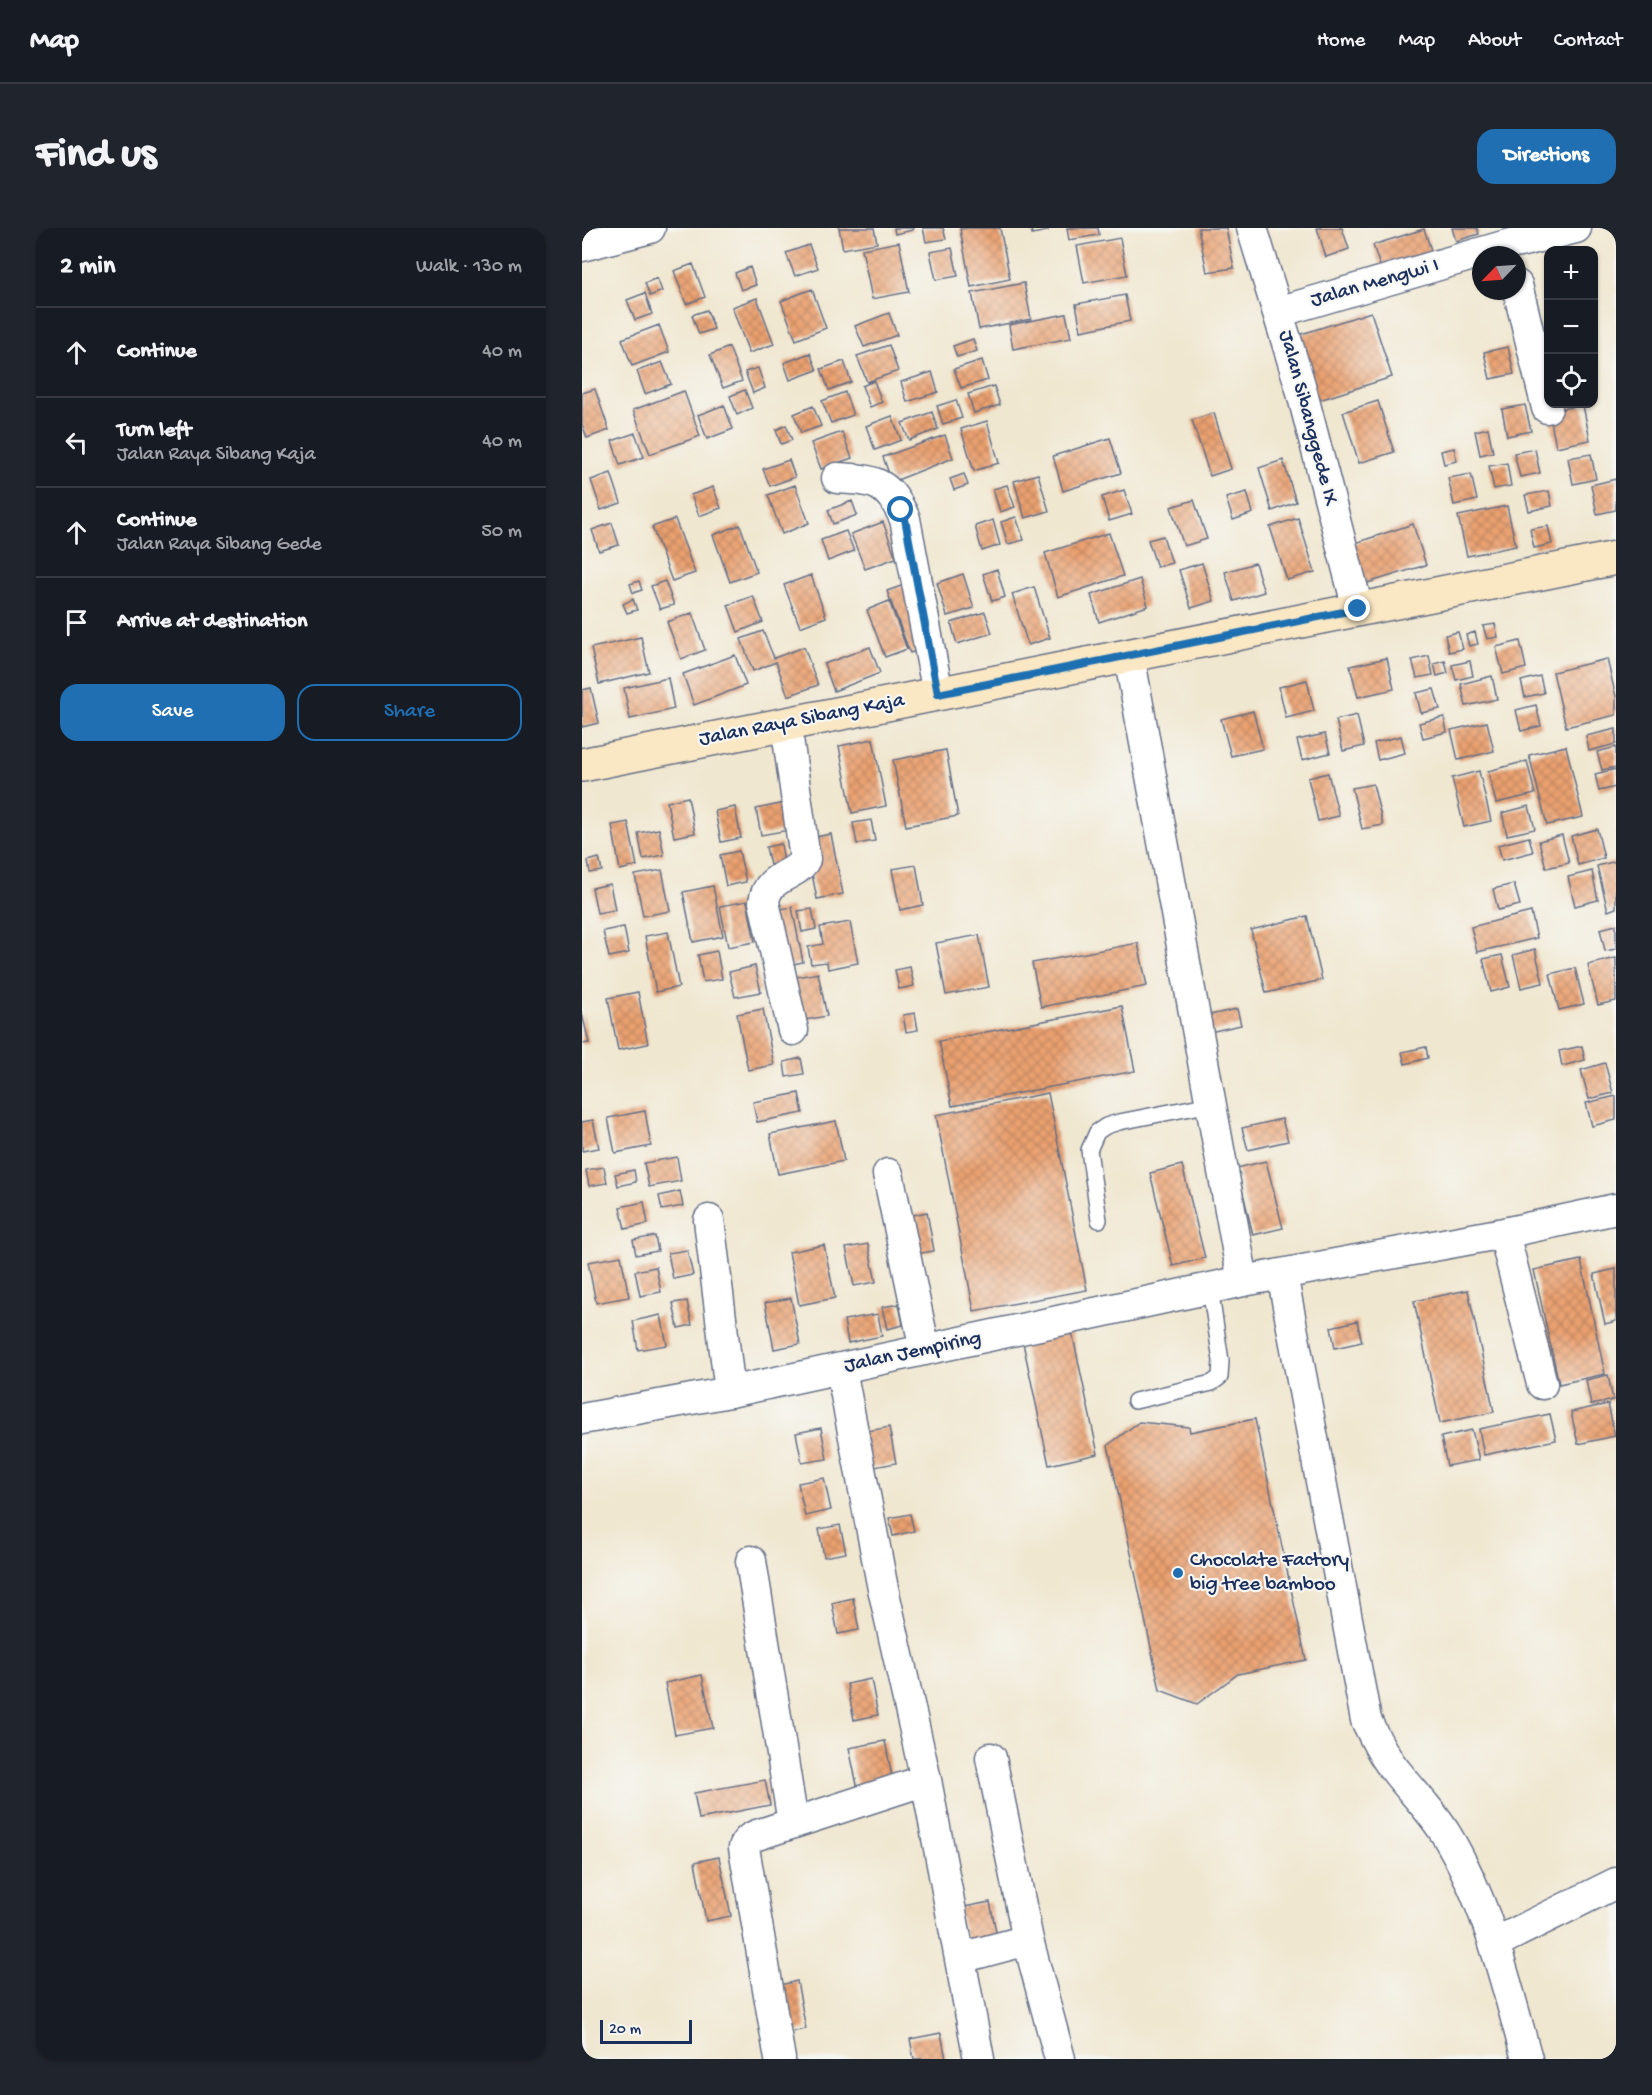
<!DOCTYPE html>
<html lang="en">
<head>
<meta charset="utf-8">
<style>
  body { margin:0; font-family:"Gochi Hand",sans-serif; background:#20242c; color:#f1f3f6 }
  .controls { position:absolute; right:18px; top:18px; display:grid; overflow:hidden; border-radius:12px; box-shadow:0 2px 4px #0004 }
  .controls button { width:54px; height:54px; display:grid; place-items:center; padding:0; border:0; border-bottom:2px solid #363941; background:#171b24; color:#f1f3f6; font:30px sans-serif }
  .compass { position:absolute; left:890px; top:18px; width:54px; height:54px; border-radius:50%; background:#171b24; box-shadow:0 2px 4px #0004; rotate:245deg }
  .scale { position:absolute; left:18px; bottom:15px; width:92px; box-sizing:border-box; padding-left:6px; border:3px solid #1b2f5e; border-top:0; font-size:16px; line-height:21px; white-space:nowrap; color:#1b2f5e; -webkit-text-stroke:4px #f6f6f2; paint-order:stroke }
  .stop { position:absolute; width:18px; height:18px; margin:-14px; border:4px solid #1f6fb2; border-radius:50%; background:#fff }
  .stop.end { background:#1f6fb2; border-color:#fff; box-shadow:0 2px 6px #0008 }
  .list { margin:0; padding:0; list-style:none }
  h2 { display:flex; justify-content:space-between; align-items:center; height:78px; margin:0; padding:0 24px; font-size:26px }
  h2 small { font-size:20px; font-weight:400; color:#9ea1a6 }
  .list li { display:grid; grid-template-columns:39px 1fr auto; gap:18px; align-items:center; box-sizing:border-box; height:90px; padding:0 24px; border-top:2px solid #363941 }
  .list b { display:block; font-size:22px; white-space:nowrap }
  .list p { margin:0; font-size:20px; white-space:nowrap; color:#9ea1a6 }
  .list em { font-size:20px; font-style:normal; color:#9ea1a6 }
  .actions { display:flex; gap:12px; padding:18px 24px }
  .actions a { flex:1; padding:14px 0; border:2px solid #1f6fb2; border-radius:18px; text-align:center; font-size:21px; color:#1f6fb2 }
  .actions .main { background:#1f6fb2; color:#fff }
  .icon { flex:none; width:33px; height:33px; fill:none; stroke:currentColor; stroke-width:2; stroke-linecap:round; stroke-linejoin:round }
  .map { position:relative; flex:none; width:1034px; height:1831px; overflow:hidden; border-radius:18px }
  header { display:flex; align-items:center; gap:36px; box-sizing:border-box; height:84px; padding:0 30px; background:#171b24; border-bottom:2px solid #363941 }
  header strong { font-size:28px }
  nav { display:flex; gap:33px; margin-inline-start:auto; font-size:21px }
  .intro { display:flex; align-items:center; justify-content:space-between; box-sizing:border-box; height:144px; padding:0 36px }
  h1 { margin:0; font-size:42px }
  .button { padding:15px 27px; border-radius:18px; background:#1f6fb2; color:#fff; font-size:21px; font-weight:700 }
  main { display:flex; gap:36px; padding:0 36px }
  aside { flex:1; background:#171b24; border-radius:18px; box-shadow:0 2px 4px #0004 }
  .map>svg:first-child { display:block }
  .building { fill:url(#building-cross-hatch) }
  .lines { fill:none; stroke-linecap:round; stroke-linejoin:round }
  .service-casing { stroke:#666f86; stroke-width:18 }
  .minor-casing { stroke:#666f86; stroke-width:33 }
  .secondary-casing { stroke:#666f86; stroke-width:36 }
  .service { stroke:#fff; stroke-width:15 }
  .minor { stroke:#fff; stroke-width:30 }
  .secondary { stroke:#fae7c3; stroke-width:33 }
  .route { stroke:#1f6fb2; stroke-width:8 }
  .poi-dot { fill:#1f6fb2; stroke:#f6f6f2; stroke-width:2 }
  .labels { text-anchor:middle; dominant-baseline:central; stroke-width:4.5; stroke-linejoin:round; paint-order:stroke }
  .street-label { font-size:21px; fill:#1b2f5e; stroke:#f6f6f2 }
  .poi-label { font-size:21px; fill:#1b2f5e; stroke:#f6f6f2; text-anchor:start }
</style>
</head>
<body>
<header>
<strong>Map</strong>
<nav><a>Home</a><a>Map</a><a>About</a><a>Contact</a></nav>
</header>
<div class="intro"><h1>Find us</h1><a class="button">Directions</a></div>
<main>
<aside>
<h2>2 min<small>Walk · 130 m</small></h2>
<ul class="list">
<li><svg class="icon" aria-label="ahead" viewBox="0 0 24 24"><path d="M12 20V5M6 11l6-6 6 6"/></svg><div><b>Continue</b></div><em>40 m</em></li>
<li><svg class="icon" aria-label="left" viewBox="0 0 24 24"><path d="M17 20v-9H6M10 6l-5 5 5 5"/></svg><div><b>Turn left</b><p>Jalan Raya Sibang Kaja</p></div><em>40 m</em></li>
<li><svg class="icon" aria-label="ahead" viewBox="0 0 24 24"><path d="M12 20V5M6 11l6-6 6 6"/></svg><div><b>Continue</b><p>Jalan Raya Sibang Gede</p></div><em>50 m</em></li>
<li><svg class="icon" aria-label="arrive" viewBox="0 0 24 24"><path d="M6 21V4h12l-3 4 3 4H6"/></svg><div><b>Arrive at destination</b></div></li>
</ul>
<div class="actions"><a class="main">Save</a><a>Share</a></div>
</aside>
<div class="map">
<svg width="1034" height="1831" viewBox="0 0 1034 1831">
  <defs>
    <pattern id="building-cross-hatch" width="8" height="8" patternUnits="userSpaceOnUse" patternTransform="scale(1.5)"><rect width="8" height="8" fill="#eba170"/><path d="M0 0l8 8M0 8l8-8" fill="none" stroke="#be845f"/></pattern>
  </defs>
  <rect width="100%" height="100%" fill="#f6f6f2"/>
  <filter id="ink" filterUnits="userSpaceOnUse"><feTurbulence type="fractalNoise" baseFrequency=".0167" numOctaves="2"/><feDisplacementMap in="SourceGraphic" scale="12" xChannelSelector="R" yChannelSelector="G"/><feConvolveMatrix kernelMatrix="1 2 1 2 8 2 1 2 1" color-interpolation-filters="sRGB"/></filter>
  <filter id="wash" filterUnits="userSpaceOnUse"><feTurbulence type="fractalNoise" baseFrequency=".008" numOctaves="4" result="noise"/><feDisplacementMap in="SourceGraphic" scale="24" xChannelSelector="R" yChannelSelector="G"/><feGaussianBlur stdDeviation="1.35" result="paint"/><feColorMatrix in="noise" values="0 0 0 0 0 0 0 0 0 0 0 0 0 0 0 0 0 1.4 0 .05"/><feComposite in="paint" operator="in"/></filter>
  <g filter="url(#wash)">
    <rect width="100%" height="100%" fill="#f0e7d0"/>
    <g id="blocks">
      <!-- building -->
      <path class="building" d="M257,0H292L295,15L261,21Z
        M312,0H331V2L313,6Z
        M341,0H361L364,11L344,14Z
        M386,0H418L428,51L389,59L378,1Z
        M449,0H466V3L450,6Z
        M485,0H516L517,7L487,12Z
        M616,0H644L652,40L625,44Z
        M735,0H760L767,21L744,29Z
        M870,0H895L897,6L874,13Z
        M842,1L850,25L799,41L791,17Z
        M538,10L545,47L502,55L495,18Z
        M317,14L327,64L290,71L280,21Z
        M227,17L236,40L213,48L204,25Z
        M370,20L376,48L354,52L348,24Z
        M111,36L123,69L104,76L92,43Z
        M168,39L174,57L159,62L153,45Z
        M75,50L80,63L68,68L63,55Z
        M442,55L449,91L397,101L390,65Z
        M230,61L244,100L214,112L199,73Z
        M63,65L70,86L53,92L45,72Z
        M543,67L548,93L499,103L494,76Z
        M175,70L192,116L167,125L150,79Z
        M125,82L132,101L117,106L110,87Z
        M789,84L810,149L731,174L710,109Z
        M307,85L315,107L282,119L273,98Z
        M484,86L489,110L431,121L427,97Z
        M77,97L87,124L50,138L40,111Z
        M391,111L395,123L375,129L371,118Z
        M307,117L316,143L285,154L275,128Z
        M147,119L160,153L141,160L128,127Z
        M926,119L932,146L908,151L902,124Z
        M228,125L235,142L208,152L202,135Z
        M400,132L406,152L379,160L372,141Z
        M262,133L269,154L247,162L239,141Z
        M80,134L89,156L63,166L55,143Z
        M176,140L183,160L171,165L163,144Z
        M350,144L356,164L325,174L319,154Z
        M292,153L300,174L288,179L280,158Z
        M412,158L418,177L392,185L386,166Z
        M13,161L27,202L5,210L0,196V165Z
        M163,162L170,180L155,187L148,168Z
        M102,163L118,208L68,226L51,182Z
        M263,164L271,187L249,195L240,173Z
        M374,172L380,190L361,196L355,178Z
        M796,173L812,224L777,235L761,184Z
        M142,177L151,201L125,211L116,187Z
        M943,177L949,203L925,208L920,181Z
        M1001,177L1008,212L974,219L967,183Z
        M231,178L239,198L219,205L212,186Z
        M350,184L356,201L327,212L320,195Z
        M632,185L649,241L628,248L610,192Z
        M310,188L319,212L293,222L284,198Z
        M405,193L417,235L392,243L379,201Z
        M204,197L210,212L199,216L194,202Z
        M906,200L911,224L898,227L893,203Z
        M260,204L270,230L239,241L229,215Z
        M53,205L62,229L38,237L30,213Z
        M363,207L371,230L310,254L301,229Z
        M528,210L539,245L481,263L471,228Z
        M872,220L875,233L862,236L859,223Z
        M953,221L958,245L938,249L932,225Z
        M1009,226L1014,251L991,256L986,230Z
        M207,232L213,249L188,258L181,241Z
        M701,232L714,274L690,283L677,240Z
        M925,235L929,258L912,261L907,238Z
        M29,245L39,275L19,282L9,252Z
        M382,246L386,257L372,262L368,251Z
        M456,246L467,283L443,290L432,253Z
        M889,246L895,272L872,277L866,250Z
        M1034,251V282L1015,286L1009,257Z
        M213,257L227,295L200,306L186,267Z
        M425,257L433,279L418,284L411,261Z
        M131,259L139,280L117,288L109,267Z
        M542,262L550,286L527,293L520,269Z
        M967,263L970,278L947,283L943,267Z
        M665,264L671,285L651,292L644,270Z
        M612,272L625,311L602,318L589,279Z
        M270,273L275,287L251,296L246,282Z
        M925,278L934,318L885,328L876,288Z
        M434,289L442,312L426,316L419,294Z
        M716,290L733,344L705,352L688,299Z
        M93,291L113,345L90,353L70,299Z
        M411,292L418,317L400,323L393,298Z
        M301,294L314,330L283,341L269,306Z
        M30,295L37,317L17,323L10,302Z
        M831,296L844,337L782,356L770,316Z
        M158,297L175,344L148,354L131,307Z
        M966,298L970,316L952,320L948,301Z
        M264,303L272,323L246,333L239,312Z
        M527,305L541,348L476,369L463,325Z
        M581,308L590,335L575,339L566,312Z
        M620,335L632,373L609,380L597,342Z
        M673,335L682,364L652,373L643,344Z
        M415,341L423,369L410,373L401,346Z
        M381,346L392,380L365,388L355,355Z
        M229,347L244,389L218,399L202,357Z
        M558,351L566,378L517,394L509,367Z
        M57,353L60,362L51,365L48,356Z
        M83,353L92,377L78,381L69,358Z
        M322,357L344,419L328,425L305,363Z
        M452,359L468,410L446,417L430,366Z
        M171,368L181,394L156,404L146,377Z
        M51,371L55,382L45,385L41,376Z
        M307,373L325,421L303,429L285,382Z
        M403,384L410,405L375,416L369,395Z
        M110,385L123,422L99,431L85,394Z
        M913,396L916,409L905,411L901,398Z
        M181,403L192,430L222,419L236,457L206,468L194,434L171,443L159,411Z
        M876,404L881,421L867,424L863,407Z
        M893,404L896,416L887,418L884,407Z
        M59,409L67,444L17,456L9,420Z
        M938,413L944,440L921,446L914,419Z
        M288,419L298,445L252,463L242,436Z
        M153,427L164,457L112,477L101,446Z
        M847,428L851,447L835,450L830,432Z
        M805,430L812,461L776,469L768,438Z
        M1025,431L1034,469V487L984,499L971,444Z
        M863,433L866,445L855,448L852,436Z
        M888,433L891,448L874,452L870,437Z
        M910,448L915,471L884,478L879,456Z
        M958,448L962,465L943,469L939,453Z
        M86,450L92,481L48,491L42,460Z
        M725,452L732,483L704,490L697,459Z
        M9,460L17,495L0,499V462Z
        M852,461L858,481L839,485L834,465Z
        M954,477L959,498L939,503L934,482Z
        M671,483L681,521L649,528L639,491Z
        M775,487L782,518L761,523L754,492Z
        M862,489L865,504L841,510L837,495Z
        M905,494L912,523L876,532L869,502Z
        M1034,501V516L1007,523L1004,508Z
        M743,506L748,525L720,532L715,512Z
        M819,508L823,525L796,532L792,515Z
        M291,511L304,578L270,585L257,518Z
        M984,518L1001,589L965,597L947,527Z
        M1034,519V539L1020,542L1015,524Z
        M364,522L376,588L324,598L311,532Z
        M945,533L953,566L914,575L906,543Z
        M1034,541V559L1017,563L1013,546Z
        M897,543L909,593L882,599L870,550Z
        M746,545L757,588L736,593L726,550Z
        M791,556L801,597L780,601L770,560Z
        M106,569L113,605L92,609L85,574Z
        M207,574L213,601L179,607L174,581Z
        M947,578L953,601L925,607L920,585Z
        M153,579L159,610L139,614L133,583Z
        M289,592L293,613L275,616L271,595Z
        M46,594L55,638L38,642L30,597Z
        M77,601L82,627L61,631L56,605Z
        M1015,601L1022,630L996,637L989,608Z
        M249,606L261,666L235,671L223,611Z
        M980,607L987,635L964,640L957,613Z
        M947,609L951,624L920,632L916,617Z
        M199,616L202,634L188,637L184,619Z
        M157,623L164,654L144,658L138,627Z
        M17,630L20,643L8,645L6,633Z
        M1034,633V680L1026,683L1015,638Z
        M334,637L341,677L318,682L310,641Z
        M80,642L88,683L61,688L53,647Z
        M1010,643L1016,672L993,678L986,649Z
        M28,656L33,682L15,685L10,660Z
        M932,656L938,677L916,682L911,661Z
        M131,658L141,708L111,714L101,664Z
        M165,673L173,714L146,719L138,678Z
        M210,679L221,734L198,739L187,683Z
        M230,681L234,701L220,704L216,683Z
        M949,684L955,710L895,724L889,699Z
        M725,688L740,752L684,765L669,702Z
        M268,694L276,735L246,741L245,734L229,736L226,719L241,716L238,699Z
        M1034,697V721L1023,723L1018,701Z
        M42,699L47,725L27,729L21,703Z
        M86,704L97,759L74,764L63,708Z
        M397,707L407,759L364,767L354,715Z
        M556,715L565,758L459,779L450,735Z
        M953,721L961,755L939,760L931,727Z
        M135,723L140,751L121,754L116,727Z
        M920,727L928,759L909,764L901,731Z
        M1034,730V773L1016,777L1006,737Z
        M173,738L179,764L153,769L147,744Z
        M328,739L332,758L317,761L313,742Z
        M993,740L1002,776L977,782L968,746Z
        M236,745L245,788L212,794L203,751Z
        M56,764L66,816L36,822L26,770Z
        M540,778L553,843L370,878L357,813Z
        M181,781L192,837L166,842L155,786Z
        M655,781L659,797L623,805L619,789Z
        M0,785L7,815L0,816Z
        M333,785L336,802L324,804L321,787Z
        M1000,818L1003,832L980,838L977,823Z
        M844,819L846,830L823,836L820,824Z
        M219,830L222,846L204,849L202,834Z
        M1023,835L1031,865L1007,871L999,842Z
        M217,865L221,885L175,894L171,874Z
        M466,865L505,1062L392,1083L354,887Z
        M1034,868V892L1010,898L1004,875Z
        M63,883L69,918L33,925L26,890Z
        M700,891L706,913L666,922L660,900Z
        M11,892L17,920L0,923V894Z
        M254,893L262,933L196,946L188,906Z
        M95,929L99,953L67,959L62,935Z
        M684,933L701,1000L671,1007L655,940Z
        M600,937L623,1030L591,1038L568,945Z
        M22,939L25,955L7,958L4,942Z
        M52,942L54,954L36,958L33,946Z
        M98,963L101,978L80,982L77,968Z
        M62,974L66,996L43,1001L38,979Z
        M345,984L352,1023L328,1027L321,989Z
        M73,1008L76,1023L54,1027L51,1012Z
        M286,1016L294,1054L272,1058L264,1020Z
        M242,1017L253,1070L217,1077L207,1024Z
        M105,1022L111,1047L91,1051L86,1025Z
        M39,1028L47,1069L14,1075L6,1034Z
        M999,1032L1023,1146L977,1156L952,1042Z
        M74,1039L79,1064L58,1068L53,1043Z
        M1034,1041V1093L1023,1096L1012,1046Z
        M886,1062L912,1184L858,1195L832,1073Z
        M209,1070L218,1116L192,1121L183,1075Z
        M105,1073L110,1097L96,1100L91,1075Z
        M317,1076L321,1097L305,1101L300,1079Z
        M296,1086L300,1108L266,1115L262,1092Z
        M79,1087L85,1117L56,1122L51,1093Z
        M775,1093L780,1114L753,1120L749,1099Z
        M490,1104L516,1226L467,1237L441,1115Z
        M1026,1147L1031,1172L1009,1177L1004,1152Z
        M1026,1176L1033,1208L996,1216L989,1184Z
        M968,1186L974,1212L902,1227L897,1201Z
        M673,1191L724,1432L656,1446L615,1476L578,1462L526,1217L557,1194L607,1199L608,1204Z
        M307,1199L314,1235L282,1241L275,1205Z
        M239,1200L245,1231L220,1235L214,1205Z
        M890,1202L897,1232L865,1238L859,1209Z
        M242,1250L249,1282L223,1288L216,1255Z
        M328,1286L332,1303L311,1308L307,1290Z
        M258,1297L264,1325L242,1329L237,1301Z
        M271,1370L277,1402L256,1406L250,1375Z
        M120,1447L131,1500L93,1507L83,1455Z
        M289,1451L296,1487L272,1492L265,1456Z
        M303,1513L312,1559L277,1566L267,1520Z
        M183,1552L188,1577L117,1591L112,1565Z
        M137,1629L149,1688L124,1693L113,1634Z
        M408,1674L415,1709L384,1714L377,1680Z
        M215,1753L224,1801L199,1806L190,1759Z
        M359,1805L364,1831H332L328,1811Z"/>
    </g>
  </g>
  <g filter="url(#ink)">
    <use href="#blocks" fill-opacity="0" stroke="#666f86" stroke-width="1.5"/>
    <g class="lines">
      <!-- service casing -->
      <g class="service-casing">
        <path id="service" d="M517,992L507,922L515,904L524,898L537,894L629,876
          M553,1173L630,1155L638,1149L639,1133L628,1060"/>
      </g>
      <!-- minor casing -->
      <g class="minor-casing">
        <path id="minor" d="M670,0L718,157L776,381
          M0,18L68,0
          M935,57L965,180
          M696,84L925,17L994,0
          M255,250C293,252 306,253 323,291L356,466
          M547,427L661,1053
          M204,496L223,631C214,650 186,645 182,674L211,802
          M306,946L343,1122
          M127,992L148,1164
          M922,1005L960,1156
          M700,1046L784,1492C793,1510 801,1528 814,1543C831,1565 851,1584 865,1608C906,1676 924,1755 945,1831
          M259,1141L300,1356L344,1552L397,1831
          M0,1191L148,1164L661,1053L922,1005L1034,981
          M169,1333L211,1595
          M409,1530L446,1712L478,1831
          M913,1715L1034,1655
          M378,1730L446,1712
          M198,1831L162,1620C164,1612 168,1610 175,1607L344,1552"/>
      </g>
      <!-- secondary casing -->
      <g class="secondary-casing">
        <path id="secondary" d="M0,537L1034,330"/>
      </g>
      <!-- service -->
      <use href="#service" class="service"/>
      <!-- minor -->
      <use href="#minor" class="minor"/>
      <!-- secondary -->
      <use href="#secondary" class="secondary"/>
    </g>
  </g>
  <g class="lines" filter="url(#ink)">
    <!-- route -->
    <path class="route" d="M319,282L323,291L356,466L776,381"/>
  </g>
  <!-- markers -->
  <circle class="poi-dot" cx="596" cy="1345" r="6"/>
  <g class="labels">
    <!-- street labels -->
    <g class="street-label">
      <text transform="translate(793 56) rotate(-16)">Jalan Mengwi I</text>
      <text transform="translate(725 190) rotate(75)">Jalan Sibanggede IX</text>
      <text transform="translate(220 493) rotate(-11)">Jalan Raya Sibang Kaja</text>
      <text transform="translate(331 1125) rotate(-12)">Jalan Jempiring</text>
    </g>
    <!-- poi labels -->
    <g class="poi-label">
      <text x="608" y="1333">Chocolate Factory<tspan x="608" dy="24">big tree bamboo</tspan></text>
    </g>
  </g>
</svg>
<div class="controls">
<button>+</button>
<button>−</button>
<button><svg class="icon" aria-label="locate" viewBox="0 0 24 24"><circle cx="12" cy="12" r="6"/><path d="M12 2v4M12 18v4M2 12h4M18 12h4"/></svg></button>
</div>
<svg class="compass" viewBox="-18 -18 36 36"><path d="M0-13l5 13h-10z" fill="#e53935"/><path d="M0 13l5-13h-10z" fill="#9ea1a6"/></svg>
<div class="scale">20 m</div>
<div class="stop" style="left:319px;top:282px"></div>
<div class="stop end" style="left:776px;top:381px"></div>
</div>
</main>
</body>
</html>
